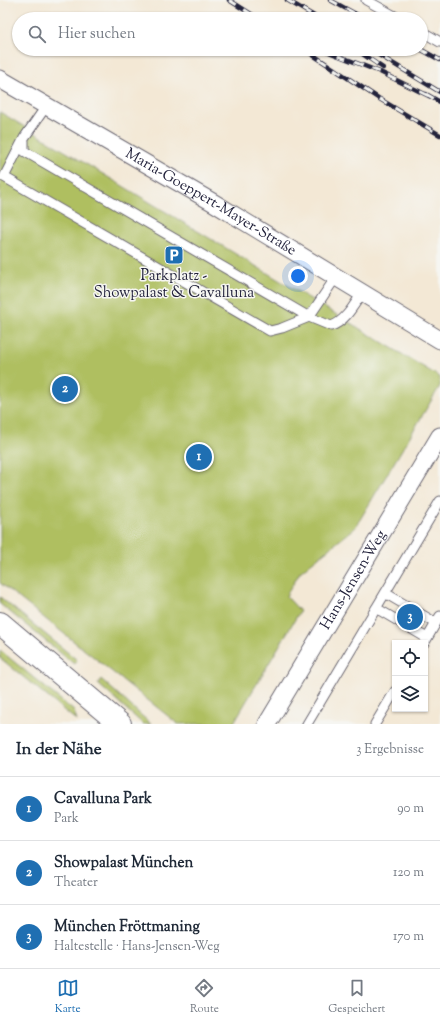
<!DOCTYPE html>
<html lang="de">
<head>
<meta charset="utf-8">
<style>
  body { margin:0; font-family:"Sorts Mill Goudy",serif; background:#f2f2f3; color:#1f2937 }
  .controls { position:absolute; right:12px; bottom:12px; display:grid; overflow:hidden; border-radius:0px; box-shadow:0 1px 3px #0004 }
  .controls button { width:36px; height:36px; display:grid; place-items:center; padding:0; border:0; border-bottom:1px solid #e0e1e3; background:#fff; color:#1f2937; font:20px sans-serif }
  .you { position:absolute; left:298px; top:276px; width:14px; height:14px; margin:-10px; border:3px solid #fff; border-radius:50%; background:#1a73e8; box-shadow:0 0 0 6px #1a73e833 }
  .badge { display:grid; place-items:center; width:26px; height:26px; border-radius:50%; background:#1f6fb2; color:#fff; font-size:13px; font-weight:700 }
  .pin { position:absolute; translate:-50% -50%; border:2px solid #fff; box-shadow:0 1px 4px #0006 }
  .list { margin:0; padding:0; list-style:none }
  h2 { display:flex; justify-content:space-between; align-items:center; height:52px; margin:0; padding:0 16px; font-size:17px }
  h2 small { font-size:13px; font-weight:400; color:#747a83 }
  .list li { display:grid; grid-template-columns:26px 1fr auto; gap:12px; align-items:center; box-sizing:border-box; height:64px; padding:0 16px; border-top:1px solid #e0e1e3 }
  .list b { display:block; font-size:15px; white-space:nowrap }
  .list p { margin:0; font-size:13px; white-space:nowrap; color:#747a83 }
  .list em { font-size:13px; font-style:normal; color:#747a83 }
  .icon { flex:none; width:22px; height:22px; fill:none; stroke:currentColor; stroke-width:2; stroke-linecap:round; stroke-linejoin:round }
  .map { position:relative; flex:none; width:440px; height:724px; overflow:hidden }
  .search { position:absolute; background:#fff; box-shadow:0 1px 3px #0004; left:12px; right:12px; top:12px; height:44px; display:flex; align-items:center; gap:10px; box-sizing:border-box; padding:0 14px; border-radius:22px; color:#747a83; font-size:15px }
  .sheet { height:244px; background:#fff }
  nav { display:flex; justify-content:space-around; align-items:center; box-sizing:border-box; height:56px; border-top:1px solid #e0e1e3; background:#fff; font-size:11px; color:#747a83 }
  nav a { display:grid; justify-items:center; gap:2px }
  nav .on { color:#1f6fb2 }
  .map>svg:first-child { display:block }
  .green { fill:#afbf61; stroke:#68704e }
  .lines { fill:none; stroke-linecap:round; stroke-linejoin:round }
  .service-casing { stroke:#6b6771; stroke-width:11 }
  .minor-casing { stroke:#6b6771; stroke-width:19 }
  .tertiary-casing { stroke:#6b6771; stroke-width:24 }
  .service { stroke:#fff; stroke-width:9 }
  .minor { stroke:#fff; stroke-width:17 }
  .tertiary { stroke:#fff; stroke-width:22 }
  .rail-casing { stroke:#22223b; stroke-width:4.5 }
  .rail { stroke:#f6f6f2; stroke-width:3; stroke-dasharray:9; stroke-linecap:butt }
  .labels { text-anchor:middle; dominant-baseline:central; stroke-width:3; stroke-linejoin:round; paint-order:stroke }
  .street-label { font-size:15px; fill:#22223b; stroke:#f6f6f2 }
  .poi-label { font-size:15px; fill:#22223b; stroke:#f6f6f2 }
</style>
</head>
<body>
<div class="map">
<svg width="440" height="724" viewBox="0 0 440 724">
  <rect width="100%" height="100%" fill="#f6f6f2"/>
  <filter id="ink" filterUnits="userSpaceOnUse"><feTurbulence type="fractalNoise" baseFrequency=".025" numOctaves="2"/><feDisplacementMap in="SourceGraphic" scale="8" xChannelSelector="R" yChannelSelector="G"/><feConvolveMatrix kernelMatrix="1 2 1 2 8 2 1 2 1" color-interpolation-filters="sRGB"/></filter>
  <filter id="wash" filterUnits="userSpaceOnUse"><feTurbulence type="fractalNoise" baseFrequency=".012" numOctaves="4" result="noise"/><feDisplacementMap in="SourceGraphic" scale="16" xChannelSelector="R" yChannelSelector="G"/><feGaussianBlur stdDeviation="0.9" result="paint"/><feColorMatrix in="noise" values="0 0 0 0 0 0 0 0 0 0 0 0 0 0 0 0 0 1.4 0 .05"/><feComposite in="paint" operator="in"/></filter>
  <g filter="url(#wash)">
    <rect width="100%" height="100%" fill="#f3e8d5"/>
    <!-- green -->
    <path class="green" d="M0,112L440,377V386L355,528L300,572L286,596L300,611L233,724H178L0,583Z
      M0,597L77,660L74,664L0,604Z
      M0,650L74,711L77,721L0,658Z
      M101,679L151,724H143L98,684Z"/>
  </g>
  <g filter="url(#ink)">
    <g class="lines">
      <!-- service casing -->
      <g class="service-casing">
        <path id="service" d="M366,0L400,19
          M421,31L440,42
          M47,105L24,138L4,177L270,331L282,328L309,317L336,277
          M24,141V151L309,317L331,326C345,322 354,305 362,293
          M385,593L436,623
          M376,608L427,638
          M425,642L440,616
          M307,724L440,501
          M375,724L395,691"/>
      </g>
      <!-- minor casing -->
      <g class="minor-casing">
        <g id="minor">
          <path id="s1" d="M0,79L214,203L440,340"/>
          <path id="s2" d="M267,724L440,436"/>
        </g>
      </g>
      <!-- tertiary casing -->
      <g class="tertiary-casing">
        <path id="tertiary" d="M0,623L120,724"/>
      </g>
      <!-- service -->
      <use href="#service" class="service"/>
      <!-- minor -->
      <use href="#minor" class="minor"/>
      <!-- tertiary -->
      <use href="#tertiary" class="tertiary"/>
      <!-- rail casing -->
      <g class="rail-casing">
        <path id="rail" d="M229,0L259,19
          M287,0L319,19
          M330,0L365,19
          M304,49L378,98L440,135
          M321,49L380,72L431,97
          M355,49L383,68
          M369,49L440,92
          M420,49L440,60
          M426,94L440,102"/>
      </g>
      <!-- rail -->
      <use href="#rail" class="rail"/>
    </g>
  </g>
  <!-- icons -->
  <defs>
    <g id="parking-square" transform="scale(1)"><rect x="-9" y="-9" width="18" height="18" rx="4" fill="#1f6fb2" stroke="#f6f6f2"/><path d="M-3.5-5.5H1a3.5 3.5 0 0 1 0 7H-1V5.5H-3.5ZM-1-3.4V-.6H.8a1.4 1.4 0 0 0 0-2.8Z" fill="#fff"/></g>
  </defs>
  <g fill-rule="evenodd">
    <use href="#parking-square" x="174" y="255"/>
  </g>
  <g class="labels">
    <!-- street labels -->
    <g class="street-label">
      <text stroke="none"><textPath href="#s1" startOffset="244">Maria-Goeppert-Mayer-Straße</textPath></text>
      <text stroke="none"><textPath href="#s2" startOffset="168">Hans-Jensen-Weg</textPath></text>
    </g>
    <!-- poi labels -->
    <g class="poi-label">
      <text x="174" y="276">Parkplatz -<tspan x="174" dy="17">Showpalast &amp; Cavalluna</tspan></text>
    </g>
  </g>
</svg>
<div class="controls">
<button><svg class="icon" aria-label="locate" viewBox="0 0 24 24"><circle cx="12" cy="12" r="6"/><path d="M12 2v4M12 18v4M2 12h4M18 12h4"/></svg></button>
<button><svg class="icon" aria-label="layers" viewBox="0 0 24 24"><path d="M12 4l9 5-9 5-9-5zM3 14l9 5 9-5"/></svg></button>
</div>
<div class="you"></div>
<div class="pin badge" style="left:199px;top:457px">1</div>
<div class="pin badge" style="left:65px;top:389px">2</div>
<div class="pin badge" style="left:410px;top:617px">3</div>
<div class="search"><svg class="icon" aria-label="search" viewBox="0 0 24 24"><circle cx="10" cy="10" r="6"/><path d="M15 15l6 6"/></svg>Hier suchen</div>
</div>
<section class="sheet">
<h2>In der Nähe<small>3 Ergebnisse</small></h2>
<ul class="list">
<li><span class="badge">1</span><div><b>Cavalluna Park</b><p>Park</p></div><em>90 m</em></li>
<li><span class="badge">2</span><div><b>Showpalast München</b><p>Theater</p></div><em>120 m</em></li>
<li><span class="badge">3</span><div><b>München Fröttmaning</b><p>Haltestelle · Hans-Jensen-Weg</p></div><em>170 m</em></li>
</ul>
</section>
<nav>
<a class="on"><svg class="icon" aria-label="map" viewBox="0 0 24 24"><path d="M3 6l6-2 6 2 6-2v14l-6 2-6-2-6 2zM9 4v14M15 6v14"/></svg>Karte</a>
<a><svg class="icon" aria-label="directions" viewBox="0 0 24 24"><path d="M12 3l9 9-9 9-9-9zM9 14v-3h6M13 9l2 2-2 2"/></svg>Route</a>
<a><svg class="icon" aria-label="saved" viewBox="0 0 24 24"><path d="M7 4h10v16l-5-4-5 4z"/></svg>Gespeichert</a>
</nav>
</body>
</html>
